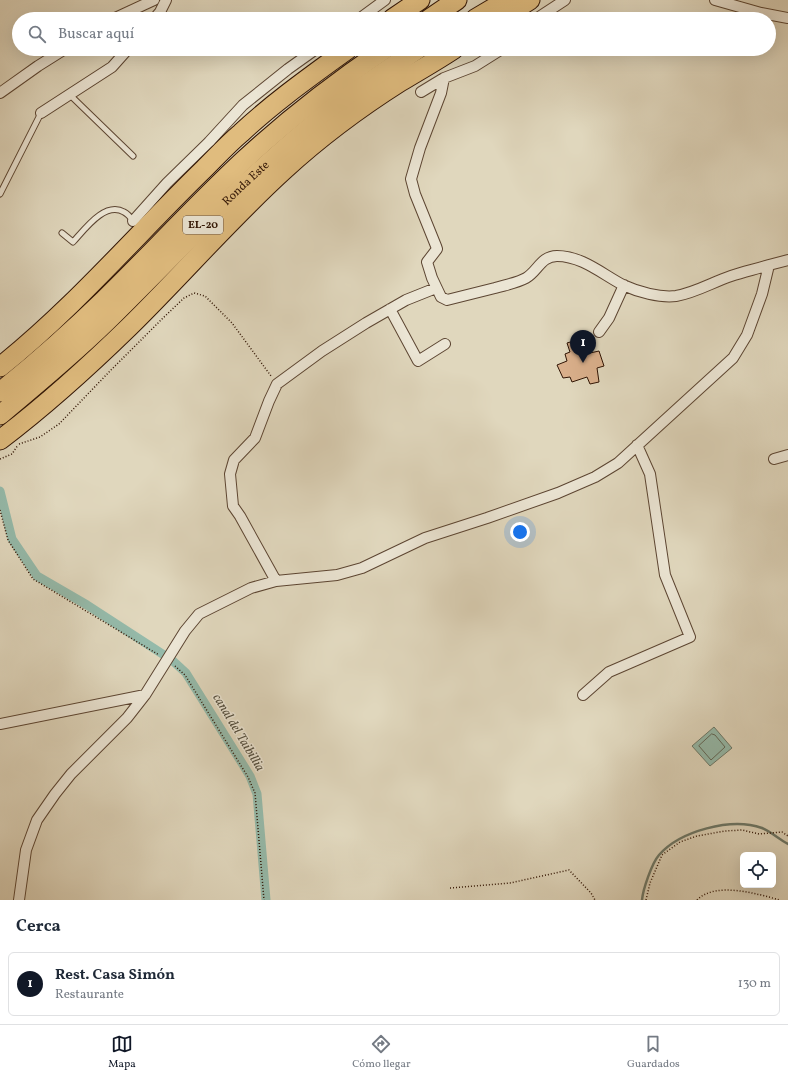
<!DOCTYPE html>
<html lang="es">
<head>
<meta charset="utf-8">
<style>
  body { margin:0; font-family:Vollkorn,serif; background:#f2f2f3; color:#1f2937 }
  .controls { position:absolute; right:12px; bottom:12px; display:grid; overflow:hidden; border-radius:6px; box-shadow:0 4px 16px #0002 }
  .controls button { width:36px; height:36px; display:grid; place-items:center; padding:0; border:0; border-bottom:1px solid #e0e1e3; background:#fff; color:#1f2937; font:20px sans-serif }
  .you { position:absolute; left:520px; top:532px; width:14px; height:14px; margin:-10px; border:3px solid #fff; border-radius:50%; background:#1a73e8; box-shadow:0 0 0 6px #1a73e833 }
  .badge { display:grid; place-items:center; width:26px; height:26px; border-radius:50%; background:#111827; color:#fff; font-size:13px; font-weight:700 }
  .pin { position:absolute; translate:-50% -33px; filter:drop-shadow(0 1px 2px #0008) }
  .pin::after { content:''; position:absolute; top:21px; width:14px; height:12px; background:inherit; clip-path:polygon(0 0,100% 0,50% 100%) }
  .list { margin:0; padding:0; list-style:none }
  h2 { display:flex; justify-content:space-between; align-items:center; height:52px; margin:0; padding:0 16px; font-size:17px }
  h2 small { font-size:13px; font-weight:400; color:#747a83 }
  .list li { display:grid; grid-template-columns:26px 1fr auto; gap:12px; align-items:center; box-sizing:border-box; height:64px; margin:0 8px 8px; padding:0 8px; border:1px solid #e0e1e3; border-radius:6px }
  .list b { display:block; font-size:15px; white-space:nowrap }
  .list p { margin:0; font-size:13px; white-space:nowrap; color:#747a83 }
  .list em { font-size:13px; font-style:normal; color:#747a83 }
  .icon { flex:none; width:22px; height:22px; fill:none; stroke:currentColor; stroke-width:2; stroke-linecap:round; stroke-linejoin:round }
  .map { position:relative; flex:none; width:788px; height:900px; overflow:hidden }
  .search { position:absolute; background:#fff; box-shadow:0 4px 16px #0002; left:12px; right:12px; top:12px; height:44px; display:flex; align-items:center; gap:10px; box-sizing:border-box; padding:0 14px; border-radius:22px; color:#747a83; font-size:15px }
  .sheet { height:124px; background:#fff }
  nav { display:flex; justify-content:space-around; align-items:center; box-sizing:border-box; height:56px; border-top:1px solid #e0e1e3; background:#fff; font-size:11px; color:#747a83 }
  nav a { display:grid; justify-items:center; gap:2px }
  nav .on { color:#111827 }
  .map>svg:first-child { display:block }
  .water { fill:#95baaa; stroke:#6d7868 }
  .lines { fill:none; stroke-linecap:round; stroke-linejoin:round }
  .shore { stroke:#626757; stroke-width:1 }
  .stream { stroke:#6d7868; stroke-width:2.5 }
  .canal { stroke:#95baaa; stroke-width:9 }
  .building { fill:#dab08c; stroke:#301404 }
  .lane-casing { stroke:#5c4532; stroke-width:7 }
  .street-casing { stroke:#5c4532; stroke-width:12 }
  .highway-casing { stroke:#301404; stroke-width:21 }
  .path { stroke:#301404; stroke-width:1.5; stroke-dasharray:1 2; stroke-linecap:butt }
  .lane { stroke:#ebe5d4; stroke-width:5 }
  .street { stroke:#ebe5d4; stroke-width:10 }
  .highway { stroke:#e0bc7e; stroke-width:19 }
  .labels { text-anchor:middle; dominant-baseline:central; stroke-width:3; stroke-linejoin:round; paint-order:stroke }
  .shield { fill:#ebe5d4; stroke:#685342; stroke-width:1 }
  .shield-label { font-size:11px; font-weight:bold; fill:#301404 }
  .street-label { font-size:12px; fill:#301404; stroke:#ebe5d4 }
  .water-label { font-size:13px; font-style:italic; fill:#534e3e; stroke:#ebe5d4 }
</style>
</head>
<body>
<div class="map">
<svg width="788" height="900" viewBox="0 0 788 900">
  <rect width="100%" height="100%" fill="#e0d7bd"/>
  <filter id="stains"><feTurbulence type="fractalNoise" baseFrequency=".005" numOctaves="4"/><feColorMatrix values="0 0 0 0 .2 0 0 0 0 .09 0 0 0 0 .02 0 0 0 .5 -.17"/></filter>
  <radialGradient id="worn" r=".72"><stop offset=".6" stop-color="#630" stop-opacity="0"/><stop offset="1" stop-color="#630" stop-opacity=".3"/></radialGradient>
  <!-- water -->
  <path class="water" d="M714,727L732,748L710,766L692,746Z"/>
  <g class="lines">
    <!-- shore -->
    <path class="shore" d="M712,734L715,735L725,747L711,760L699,746Z"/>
    <!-- stream -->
    <path class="stream" d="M642,900C643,889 652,863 659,855C680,831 731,817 762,828C771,832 779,839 788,844"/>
    <!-- canal -->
    <path class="canal" d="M0,491L12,539L37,576L87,605L164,655
      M173,661L186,673L250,776L257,794L266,900"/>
  </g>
  <!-- building -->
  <path class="building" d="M577,340L579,343L586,341L590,353L599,351L604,366L597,368L599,382L590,384L587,377L572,382L570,377L563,378L557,365L567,361L565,354L570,352L567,343Z"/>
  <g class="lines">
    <!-- lane casing -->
    <g class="lane-casing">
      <path id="lane" d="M69,94L133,156
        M0,194L41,113
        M62,233L73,242C85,229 105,201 124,212C128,214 131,218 133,221"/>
    </g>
    <!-- street casing -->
    <g class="street-casing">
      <path id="street" d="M715,0L761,13L788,18
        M113,19L154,0
        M154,19L160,12L166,0
        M359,19L385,0
        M536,19L565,0
        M444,78L441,93L420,148L411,179L415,194L436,246L437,249L427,262L432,278L441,297L447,300C463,296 479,292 495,288C505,285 517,283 526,278C538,271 541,256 557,256C582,256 602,274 623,285C638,292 660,298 676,296C695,293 713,282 731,276C743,272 756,269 769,265
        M421,92L444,78L475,66L502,49
        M0,93L38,66L65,49
        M41,113L112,67L128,49
        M133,221L167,183L209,142L243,105L288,69L316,49
        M390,309L418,361L445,344
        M599,332L609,318L624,285
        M774,459L788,455
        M276,581L240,516L233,506L230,474L234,460L255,438L269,401L277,384L322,351L366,323L406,300L436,288
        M583,695L609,672L690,637L665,575L650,474L637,445
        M0,724L145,695
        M19,900L26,850L37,820L55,794L71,774L127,718L145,695L185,631L199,614L251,588L276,581L337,575L362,568L425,538L487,518L558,493L595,477L618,463L733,358L747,335L762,294L769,265L788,260"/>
    </g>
    <!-- highway casing -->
    <g class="highway-casing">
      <g id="highway">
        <path d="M392,19L420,0"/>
        <path d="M429,19L457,0"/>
        <path d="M475,19L507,0"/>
        <path d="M500,19L530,0"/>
        <path d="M0,367C74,308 136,235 204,169C216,157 228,144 241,133C274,102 311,76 348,49"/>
        <path d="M0,392C36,363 71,332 104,300C151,254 195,206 243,161C287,120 335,83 385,49"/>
        <path id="s1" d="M0,415C36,385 71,356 105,323C172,257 237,187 310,127C344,98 381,74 418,49"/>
        <path d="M0,440C46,405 88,367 129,327C182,275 230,219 284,170C320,137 359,108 400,82C418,71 436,61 454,49"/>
      </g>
    </g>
    <!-- path -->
    <path class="path" d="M19,444L40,437L59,424L110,371L162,319L184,298L194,293L205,296L232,323L271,376
      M0,459L12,454L18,445
      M0,510L8,540L33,579L159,655
      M175,666L185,675L248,777L255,793L264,900
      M450,888L510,883L569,870L591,893L595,900
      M646,900L650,883L662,855L680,842L697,836L725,831L742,830L759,834L782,832L788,836
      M697,900C716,881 757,894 780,900"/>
    <!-- lane -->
    <use href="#lane" class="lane"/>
    <!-- street -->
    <use href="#street" class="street"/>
    <!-- highway -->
    <use href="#highway" class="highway"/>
  </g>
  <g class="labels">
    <!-- shield labels -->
    <rect class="shield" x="183" y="216" width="40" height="18" rx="3"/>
    <g class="shield-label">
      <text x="203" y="225">EL-20</text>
    </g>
    <!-- street labels -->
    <g class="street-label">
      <text stroke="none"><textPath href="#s1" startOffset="338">Ronda Este</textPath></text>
    </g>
    <!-- water labels -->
    <g class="water-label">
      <text transform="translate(238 733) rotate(59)">canal del Taibillia</text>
    </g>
  </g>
  <rect width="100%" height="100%" filter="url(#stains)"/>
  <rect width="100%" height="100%" fill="url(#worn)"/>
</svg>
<div class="controls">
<button><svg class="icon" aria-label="locate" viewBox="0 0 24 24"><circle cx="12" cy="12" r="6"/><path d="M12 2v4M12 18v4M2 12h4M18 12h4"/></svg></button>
</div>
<div class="you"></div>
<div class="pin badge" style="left:583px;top:363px">1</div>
<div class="search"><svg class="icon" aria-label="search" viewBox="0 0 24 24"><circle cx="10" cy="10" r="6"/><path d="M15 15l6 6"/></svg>Buscar aquí</div>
</div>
<section class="sheet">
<h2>Cerca<small></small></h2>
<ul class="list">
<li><span class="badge">1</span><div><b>Rest. Casa Simón</b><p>Restaurante</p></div><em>130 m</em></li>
</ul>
</section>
<nav>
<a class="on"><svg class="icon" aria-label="map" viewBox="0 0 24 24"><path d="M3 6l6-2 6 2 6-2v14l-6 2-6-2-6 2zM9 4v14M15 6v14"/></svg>Mapa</a>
<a><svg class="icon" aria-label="directions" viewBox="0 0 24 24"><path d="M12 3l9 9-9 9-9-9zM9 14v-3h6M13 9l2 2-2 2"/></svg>Cómo llegar</a>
<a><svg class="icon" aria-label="saved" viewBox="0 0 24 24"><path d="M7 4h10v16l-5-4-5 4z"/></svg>Guardados</a>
</nav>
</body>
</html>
